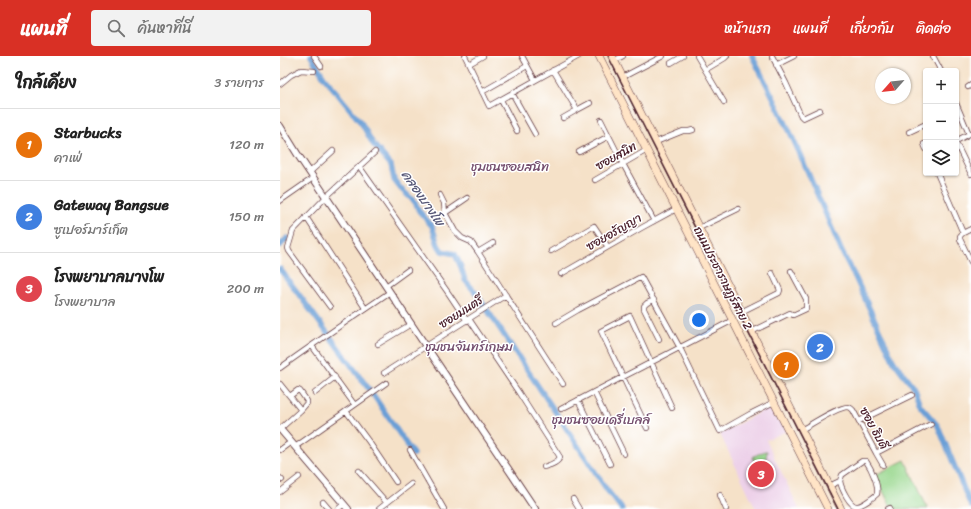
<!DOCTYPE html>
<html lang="th">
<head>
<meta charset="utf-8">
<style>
  body { margin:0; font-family:Sriracha,"Playpen Sans Thai",sans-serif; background:#f2f2f2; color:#222 }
  .controls { position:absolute; right:12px; top:12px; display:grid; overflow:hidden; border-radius:4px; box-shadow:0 1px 3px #0004 }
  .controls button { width:36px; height:36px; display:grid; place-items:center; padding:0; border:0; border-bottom:1px solid #e0e0e0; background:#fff; color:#222; font:20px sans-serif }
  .compass { position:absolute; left:595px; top:12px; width:36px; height:36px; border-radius:50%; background:#fff; box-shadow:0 1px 3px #0004; rotate:243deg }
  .you { position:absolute; left:419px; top:264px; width:14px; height:14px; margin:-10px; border:3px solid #fff; border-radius:50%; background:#1a73e8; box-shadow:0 0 0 6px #1a73e833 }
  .badge { display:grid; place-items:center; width:26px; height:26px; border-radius:50%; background:#d93025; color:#fff; font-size:13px; font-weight:700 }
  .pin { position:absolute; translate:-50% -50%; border:2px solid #fff; box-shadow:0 1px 4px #0006 }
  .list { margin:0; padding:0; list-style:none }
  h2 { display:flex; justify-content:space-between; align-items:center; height:52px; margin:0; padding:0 16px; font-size:17px }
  h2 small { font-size:13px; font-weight:400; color:#767676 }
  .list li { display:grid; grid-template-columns:26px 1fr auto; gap:12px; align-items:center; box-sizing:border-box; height:72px; padding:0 16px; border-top:1px solid #e0e0e0 }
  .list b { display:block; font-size:15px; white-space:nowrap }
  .list p { margin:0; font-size:13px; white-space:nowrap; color:#767676 }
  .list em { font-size:13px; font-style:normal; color:#767676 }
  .icon { flex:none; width:22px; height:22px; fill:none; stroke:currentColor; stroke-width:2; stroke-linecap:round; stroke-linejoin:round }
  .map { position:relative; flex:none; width:691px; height:453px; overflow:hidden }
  header { display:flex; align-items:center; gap:24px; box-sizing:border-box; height:56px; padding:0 20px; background:#d93025; color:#fff }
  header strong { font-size:19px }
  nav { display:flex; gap:22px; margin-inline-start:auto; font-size:14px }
  .search { width:280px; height:36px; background:#f2f2f2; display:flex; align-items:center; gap:10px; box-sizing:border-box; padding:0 14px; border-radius:4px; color:#767676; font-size:15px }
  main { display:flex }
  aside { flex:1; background:#fff }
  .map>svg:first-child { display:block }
  .built { fill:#edd1e9 }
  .green { fill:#98d78d; stroke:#717b5c }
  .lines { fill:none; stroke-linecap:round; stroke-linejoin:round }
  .canal { stroke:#6a9fd6; stroke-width:5.5 }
  .minor-casing { stroke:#643c43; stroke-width:6 }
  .tertiary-casing { stroke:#643c43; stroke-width:8 }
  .secondary-casing { stroke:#643c43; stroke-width:8 }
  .minor { stroke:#fff; stroke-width:4.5 }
  .tertiary { stroke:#fff; stroke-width:6 }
  .secondary { stroke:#ffe4c6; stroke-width:7 }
  .rail { stroke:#4a1f2b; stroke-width:1.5 }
  .labels { text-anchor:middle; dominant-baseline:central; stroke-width:3; stroke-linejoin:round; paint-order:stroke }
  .street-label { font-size:12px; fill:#4a1f2b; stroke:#fff }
  .neighbourhood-label { font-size:13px; fill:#744e6e; stroke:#fff }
  .water-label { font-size:13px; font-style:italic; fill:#585978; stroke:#fff }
</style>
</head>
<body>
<header>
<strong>แผนที่</strong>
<div class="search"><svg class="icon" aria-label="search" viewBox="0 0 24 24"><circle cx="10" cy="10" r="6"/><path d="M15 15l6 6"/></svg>ค้นหาที่นี่</div>
<nav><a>หน้าแรก</a><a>แผนที่</a><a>เกี่ยวกับ</a><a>ติดต่อ</a></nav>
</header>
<main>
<aside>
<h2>ใกล้เคียง<small>3 รายการ</small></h2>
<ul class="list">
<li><span class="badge" style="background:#e8710a">1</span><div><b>Starbucks</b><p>คาเฟ่</p></div><em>120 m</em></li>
<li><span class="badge" style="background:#3f7fe0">2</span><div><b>Gateway Bangsue</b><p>ซูเปอร์มาร์เก็ต</p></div><em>150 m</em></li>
<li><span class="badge" style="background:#e0444e">3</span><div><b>โรงพยาบาลบางโพ</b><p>โรงพยาบาล</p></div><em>200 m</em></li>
</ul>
</aside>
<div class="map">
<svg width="691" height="453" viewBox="0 0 691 453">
  <rect width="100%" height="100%" fill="#fff"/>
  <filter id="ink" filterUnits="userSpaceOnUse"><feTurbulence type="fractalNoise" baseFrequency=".025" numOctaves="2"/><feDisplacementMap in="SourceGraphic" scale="8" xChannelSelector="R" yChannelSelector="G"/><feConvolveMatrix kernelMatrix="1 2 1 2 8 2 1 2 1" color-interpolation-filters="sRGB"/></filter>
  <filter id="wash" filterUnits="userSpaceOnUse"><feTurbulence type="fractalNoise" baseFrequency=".012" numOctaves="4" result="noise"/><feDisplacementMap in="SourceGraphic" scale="16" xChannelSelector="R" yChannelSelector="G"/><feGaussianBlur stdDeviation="0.9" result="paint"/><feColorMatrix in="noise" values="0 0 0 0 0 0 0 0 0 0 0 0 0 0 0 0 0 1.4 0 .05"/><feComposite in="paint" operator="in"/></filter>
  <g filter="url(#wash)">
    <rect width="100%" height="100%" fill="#f5e1c8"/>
    <!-- built -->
    <path class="built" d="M493,349L507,375L486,384L519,453H476L440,378Z"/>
    <!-- green -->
    <path class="green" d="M485,395H487L486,402L481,406L476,407L473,402L474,400Z
      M625,404L648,453H612L595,419Z"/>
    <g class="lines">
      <!-- canal -->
      <path class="canal" d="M31,0L44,21L82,68L93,88L111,109L114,124L121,133L135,146L139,155L152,170L158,189L162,195L175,198L181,211L185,224L196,237L306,402L327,434L342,453
        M472,0L491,37L510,76L526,112L562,196L576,223L613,304L634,332L640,349L658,370L691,450
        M0,190L7,182
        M0,213L94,340L133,398"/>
    </g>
  </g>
  <g filter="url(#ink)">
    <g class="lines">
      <!-- minor casing -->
      <g class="minor-casing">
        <path id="minor" d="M34,0L41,10
          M185,0L209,50L299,0
          M242,0L255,24
          M417,0L444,46
          M492,0L506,27L521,60L523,62L540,54
          M653,0L661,15
          M335,4L343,0
          M391,7L403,0
          M189,8L203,0
          M496,9L514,0
          M273,14L297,54L283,62
          M425,14L445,2L447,0
          M343,21L383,0
          M0,28L11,19L21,14L34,15
          M688,31L691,29
          M202,36L247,10
          M232,37L255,78
          M221,44L237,75
          M676,47L689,78
          M297,54L310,47
          M321,64L343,108L374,165
          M629,76L646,68
          M676,85L691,77
          M376,86L403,75H409L413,74
          M676,87L691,118
          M644,88L646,93
          M299,96L329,80
          M79,110L169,238L187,265
          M30,116L53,95
          M657,117L683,177L680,180V183L691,206
          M315,124L367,94
          M160,139L164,147L165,157L175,175L182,182L191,186L198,196L283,328
          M0,145L33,122
          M165,157L187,142
          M26,161L85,252
          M419,172L458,153
          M683,177L691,173
          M271,195L314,170L328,191
          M198,196L213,187
          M281,218L363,171L396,153
          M106,230L128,214
          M374,244L367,247L364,250V253L379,283
          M50,251L9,195L8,192L13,175L46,141L95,96
          M461,256L499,237L500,234L492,217
          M189,263L239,337L280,401C278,407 270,409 264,411
          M276,267L298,254L361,221L400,292L440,375L470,358L494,346
          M471,276L510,257L513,259L526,253V243L511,215
          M98,288L131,268
          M32,290L74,348
          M0,312C36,286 73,261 110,236
          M104,317L226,239
          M0,328L21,354L0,373
          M314,336L344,398
          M35,337L55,321
          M10,340L18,334L20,335L27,345V347L21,354
          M298,344L330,408
          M281,353L453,264
          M66,355L89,386L116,426
          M579,365L632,339
          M367,372L321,275L350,260L392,352
          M521,374C530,369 559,350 568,351C570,351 571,352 573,354L596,397L603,409
          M15,391L106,327
          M0,394L11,386
          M130,394L164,453
          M596,397L651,368
          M79,415L107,447
          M0,422L2,424
          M549,430L560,425C561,431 570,452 578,450C583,449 594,441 597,438C599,429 591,412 586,405H582L562,419L560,425
          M0,436L19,421
          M440,439L446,453
          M293,443L299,453
          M43,446L49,453
          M58,453L64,448
          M99,453L131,428
          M608,453L610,452"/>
      </g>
      <!-- tertiary casing -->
      <g class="tertiary-casing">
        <path id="tertiary" d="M0,70L18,99L255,453
          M0,373L68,453"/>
      </g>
      <!-- secondary casing -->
      <g class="secondary-casing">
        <path id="secondary" d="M319,0L548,453
          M332,0L431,196L514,359L561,453"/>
      </g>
      <!-- minor -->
      <use href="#minor" class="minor"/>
      <!-- tertiary -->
      <use href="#tertiary" class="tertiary"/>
      <!-- secondary -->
      <use href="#secondary" class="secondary"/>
      <!-- rail -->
      <path class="rail" d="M328,0L558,453"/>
    </g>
  </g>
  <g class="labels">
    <!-- street labels -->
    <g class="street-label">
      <text transform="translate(336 100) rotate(-29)">ซอยสนิท</text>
      <text transform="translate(334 176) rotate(-30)">ซอยอรัญญา</text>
      <text transform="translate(443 222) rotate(63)">ถนนประชาราษฎร์สาย 2</text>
      <text transform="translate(181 256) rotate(-33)">ซอยมนตรี</text>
      <text transform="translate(594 372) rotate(61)">ซอย ธิบดี</text>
    </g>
    <!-- neighbourhood labels -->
    <g class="neighbourhood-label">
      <text x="230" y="110">ชุมชนซอยสนิท</text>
      <text x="189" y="290">ชุมชนจันทร์เกษม</text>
      <text x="321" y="363">ชุมชนซอยเดรี่เบลล์</text>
    </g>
    <!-- water labels -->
    <g class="water-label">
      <text transform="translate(143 142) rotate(55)">คลองบางโพ</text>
    </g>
  </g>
</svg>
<div class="controls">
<button>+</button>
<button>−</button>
<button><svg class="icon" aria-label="layers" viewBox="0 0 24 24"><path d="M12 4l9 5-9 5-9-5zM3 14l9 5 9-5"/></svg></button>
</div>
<svg class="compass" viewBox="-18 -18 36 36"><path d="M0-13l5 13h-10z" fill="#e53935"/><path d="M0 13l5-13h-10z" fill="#767676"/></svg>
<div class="you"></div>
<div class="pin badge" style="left:506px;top:309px;background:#e8710a">1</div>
<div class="pin badge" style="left:540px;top:291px;background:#3f7fe0">2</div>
<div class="pin badge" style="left:481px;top:418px;background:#e0444e">3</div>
</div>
</main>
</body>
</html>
